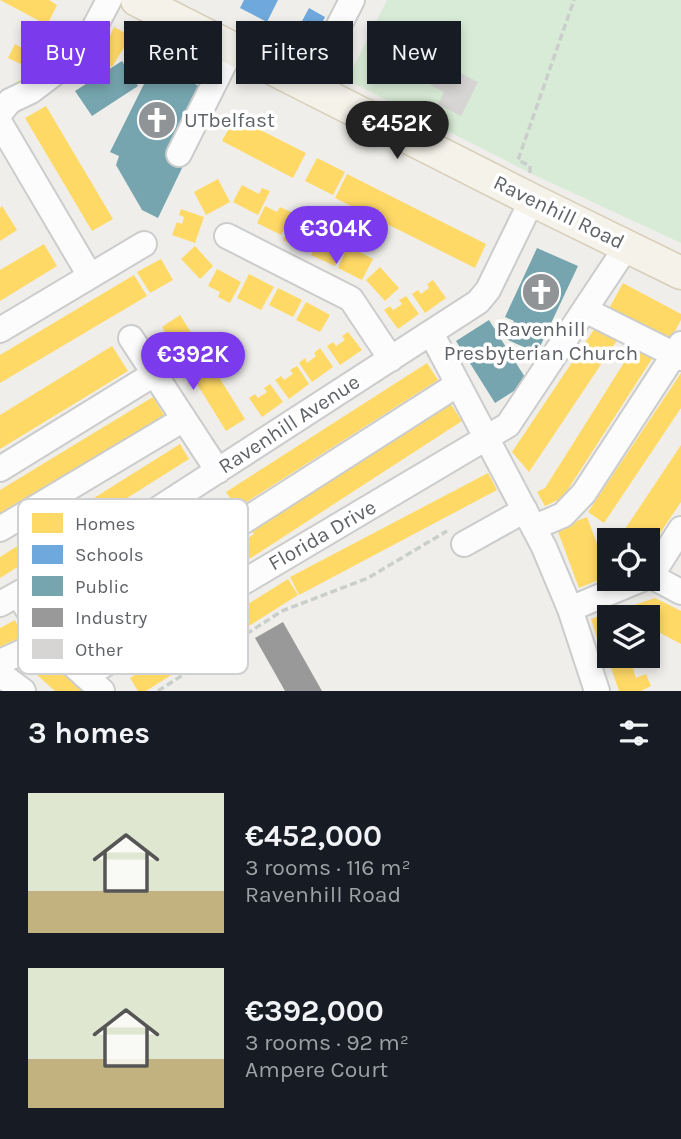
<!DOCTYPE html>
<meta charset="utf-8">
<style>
body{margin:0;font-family:Karla,sans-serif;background:#20242c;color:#f1f3f6;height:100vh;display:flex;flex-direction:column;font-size:26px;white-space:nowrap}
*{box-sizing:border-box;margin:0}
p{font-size:23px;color:#9ea1a6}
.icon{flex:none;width:38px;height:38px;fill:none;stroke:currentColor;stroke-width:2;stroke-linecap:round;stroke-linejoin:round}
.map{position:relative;height:691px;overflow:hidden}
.drawer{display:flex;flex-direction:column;background:#171b24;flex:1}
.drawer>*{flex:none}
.guide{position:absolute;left:21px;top:21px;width:640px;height:63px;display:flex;gap:14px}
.fabs{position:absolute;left:597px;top:528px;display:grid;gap:14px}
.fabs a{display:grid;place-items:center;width:63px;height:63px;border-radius:0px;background:#171b24;box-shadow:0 4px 10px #0003;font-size:35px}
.price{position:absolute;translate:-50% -60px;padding:0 16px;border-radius:24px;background:#7c3aed;color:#fff;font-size:23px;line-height:46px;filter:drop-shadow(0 2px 4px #0008)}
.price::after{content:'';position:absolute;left:50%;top:42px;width:21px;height:16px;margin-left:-10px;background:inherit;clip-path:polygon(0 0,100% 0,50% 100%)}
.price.selected{background:#222;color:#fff}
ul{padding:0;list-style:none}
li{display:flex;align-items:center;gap:21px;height:175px;padding:0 28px}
li span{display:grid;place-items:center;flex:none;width:196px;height:140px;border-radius:0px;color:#555}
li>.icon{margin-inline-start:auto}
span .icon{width:84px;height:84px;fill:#fffc;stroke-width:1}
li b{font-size:30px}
h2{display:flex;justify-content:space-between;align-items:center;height:84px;padding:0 28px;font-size:30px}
.pill{padding:0 24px;border-radius:0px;background:#171b24;box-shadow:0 4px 10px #0003;font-size:24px;line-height:63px}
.pill.selected{background:#7c3aed;color:#fff}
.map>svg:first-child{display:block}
.green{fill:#d8ebd6}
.homes{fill:#ffd966}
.schools{fill:#6fa8dc}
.public{fill:#76a5af}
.industry{fill:#999}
.building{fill:#d6d5d3}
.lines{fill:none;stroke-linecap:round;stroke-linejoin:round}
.minor-casing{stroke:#cbcccc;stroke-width:28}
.major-casing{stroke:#d7ceb8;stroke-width:35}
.path{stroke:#cacfcc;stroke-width:3.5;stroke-dasharray:7 3.5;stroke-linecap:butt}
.minor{stroke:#fdfcfc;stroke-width:24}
.major{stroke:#f4f2e9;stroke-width:32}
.labels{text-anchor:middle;stroke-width:7;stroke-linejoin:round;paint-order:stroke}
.poi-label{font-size:21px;fill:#5f6368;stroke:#fff;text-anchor:start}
.street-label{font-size:21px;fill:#5f6368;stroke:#fff}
.key{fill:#fff;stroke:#cfd0d2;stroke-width:2}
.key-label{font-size:19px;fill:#5f6368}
</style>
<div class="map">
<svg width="681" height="691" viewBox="0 0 681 691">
<rect width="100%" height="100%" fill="#efeeea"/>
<path class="green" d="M387,0H681V243L530,173L347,80Z"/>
<path class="homes" d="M0,0H49L57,5L47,25Z
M114,27L131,36L112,67L99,61Z
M30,34L48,44L41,57L34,54L27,67L8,58L15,44L22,48Z
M46,106L113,219L92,231L25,118Z
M235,117L306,153L293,178L222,141Z
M317,158L345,172L333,195L305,181Z
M347,174L486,244L475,268L335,198Z
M218,179L230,202L206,215L194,192Z
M242,185L259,194L262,188L270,191L258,215L233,202Z
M2,206L17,230L0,241V208Z
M265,206L277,212L280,207L293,213L281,235L257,223Z
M181,209L204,217L195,243L172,235L177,222L182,224L184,217L179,215Z
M292,223L316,236L308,253L283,240Z
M321,233L345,245L335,266L311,255Z
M44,244L57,266L0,301V270Z
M195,246L213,266L200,279L181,259Z
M348,246L373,259L362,280L338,268Z
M161,259L173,280L150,293L137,272Z
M380,267L399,288L385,301L366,280Z
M217,269L241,282L230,303L218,297L220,292L208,286Z
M249,274L274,287L261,310L237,298Z
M134,275L147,296L0,383V355Z
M433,280L446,298L425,313L412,294L418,290L421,294L429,288L427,284Z
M623,283L681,314V320L667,346L606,314Z
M278,288L302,300L293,317L269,305Z
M406,296L419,314L398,329L384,310L390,306L393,310L398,307L402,304L399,300Z
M306,302L330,315L320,332L296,320Z
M180,315L245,419L226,431L162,327Z
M599,322L620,336L529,472L512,452Z
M348,332L362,350L340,365L327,346L333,342L336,346L345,340L342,336Z
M637,342L655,354L567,491L558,500L545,506L537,492L545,488Z
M112,346L128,371L0,449V415Z
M320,348L333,367L312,382L299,363L305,358L307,363L316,356L314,353Z
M427,363L438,380L237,508L226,492Z
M297,366L309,384L289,399L275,380L281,376L284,380L293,374L290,370Z
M681,373V408L604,523L588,512Z
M270,384L283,402L262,417L249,398L255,394L258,398L267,392L264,388Z
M153,397L164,415L0,515V490Z
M448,400L462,421L95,659L85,644L254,534L250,529Z
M180,444L189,459L0,578V557Z
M681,445V502L658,536L648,552V541H617Z
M488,473L497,490L299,595L290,577Z
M222,498L230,512L178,544L169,530Z
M587,517L609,576L579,588L557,529Z
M288,579L298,595L146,691H138L130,678Z
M655,598L681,611V644L649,627L652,620L648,618H628L625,608Z
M608,613L609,656H640L643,664L633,668L634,672L636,678L646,674L651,686L641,691H619L604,647L600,648L591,619Z
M15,620L23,636L0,647V628Z
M39,652L84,691H55L27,666Z"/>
<path class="schools" d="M244,0H278L267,22L240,8Z
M309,8L325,17L320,27L315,24L312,29L319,33L312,48L293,38Z"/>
<path class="public" d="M122,61L138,86L92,116L75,91Z
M154,64L203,88L168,158L183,166L158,218L142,210L116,165L119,156L110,152Z
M537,248L578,266L537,353L506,339L514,321L505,317Z
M489,320L528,382L495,403L456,341Z"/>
<path class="industry" d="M283,622L322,691H285L255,638Z"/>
<path class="building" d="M419,62L437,71L441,63L478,82L461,116L438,104L444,92L412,75Z"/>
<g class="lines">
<g class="minor-casing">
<path id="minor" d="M308,86L352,0
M0,113L10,101L31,91L81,53L109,0
M0,123L90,276
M179,154L232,48
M227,236L351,299L391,359
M585,310L681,358
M0,330L144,244
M431,333L544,547L570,609L597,691
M131,338L218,471
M0,469L154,374
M535,527L563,515L584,493L681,344
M0,529L184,419
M464,544L525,510
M651,576L681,592
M648,577L651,576L681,529
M19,595L47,641L102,691
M0,604L81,559L478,302L488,290L532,200
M570,609L642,579
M50,645L458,384
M0,662L47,641
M0,674L23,691
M85,676L508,425L627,246"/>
</g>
<g class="major-casing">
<path id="major" d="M137,0L532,200L681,273"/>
</g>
<path class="path" d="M530,173V166L518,160L574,0
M158,691L282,611L368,578L447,531"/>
<use href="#minor" class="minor"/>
<use href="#major" class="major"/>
</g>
<defs>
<g id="church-disc" transform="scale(2.0125)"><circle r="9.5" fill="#919496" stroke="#fff"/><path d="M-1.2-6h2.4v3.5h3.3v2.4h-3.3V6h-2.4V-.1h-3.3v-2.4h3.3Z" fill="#fff"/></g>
</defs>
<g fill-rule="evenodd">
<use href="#church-disc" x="157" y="120"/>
<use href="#church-disc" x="541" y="292"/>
</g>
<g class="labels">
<g class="poi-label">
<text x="184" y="127">UTbelfast</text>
<text x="541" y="336" text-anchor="middle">Ravenhill<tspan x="541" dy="24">Presbyterian Church</tspan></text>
</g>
<g class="street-label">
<text transform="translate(559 212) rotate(26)" y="7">Ravenhill Road</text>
<text transform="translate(289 424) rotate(-33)" y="7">Ravenhill Avenue</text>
<text transform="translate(322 535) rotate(-30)" y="7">Florida Drive</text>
</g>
</g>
<rect x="18" y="499" width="230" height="175" rx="10" class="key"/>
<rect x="32" y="513" width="31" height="20" fill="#ffd966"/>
<rect x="32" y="545" width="31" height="19" fill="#6fa8dc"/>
<rect x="32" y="576" width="31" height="20" fill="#76a5af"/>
<rect x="32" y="608" width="31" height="19" fill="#999"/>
<rect x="32" y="639" width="31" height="20" fill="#d6d5d3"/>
<g class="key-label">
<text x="75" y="530">Homes</text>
<text x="75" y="561">Schools</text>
<text x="75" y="593">Public</text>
<text x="75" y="624">Industry</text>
<text x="75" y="656">Other</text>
</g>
</svg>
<div class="fabs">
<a><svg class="icon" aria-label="locate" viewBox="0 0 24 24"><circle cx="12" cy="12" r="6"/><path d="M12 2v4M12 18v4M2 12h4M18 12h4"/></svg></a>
<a><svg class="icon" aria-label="layers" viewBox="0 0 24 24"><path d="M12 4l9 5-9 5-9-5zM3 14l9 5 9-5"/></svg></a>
</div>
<b class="price selected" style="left:397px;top:161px">€452K</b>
<b class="price" style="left:336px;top:266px">€304K</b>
<b class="price" style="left:193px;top:392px">€392K</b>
<div class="guide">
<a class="pill selected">Buy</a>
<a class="pill">Rent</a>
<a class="pill">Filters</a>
<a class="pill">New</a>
</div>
</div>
<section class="drawer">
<h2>3 homes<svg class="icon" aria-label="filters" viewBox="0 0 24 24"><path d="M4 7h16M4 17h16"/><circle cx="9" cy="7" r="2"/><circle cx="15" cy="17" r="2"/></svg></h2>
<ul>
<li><span style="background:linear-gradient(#dfe7d0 70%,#c2b280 0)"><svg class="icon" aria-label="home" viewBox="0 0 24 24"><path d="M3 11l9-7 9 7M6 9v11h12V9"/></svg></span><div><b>€452,000</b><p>3 rooms · 116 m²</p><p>Ravenhill Road</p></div></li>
<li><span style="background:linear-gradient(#dfe7d0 65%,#c2b280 0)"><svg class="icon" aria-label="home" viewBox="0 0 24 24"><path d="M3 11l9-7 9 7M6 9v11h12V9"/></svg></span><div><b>€392,000</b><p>3 rooms · 92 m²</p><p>Ampere Court</p></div></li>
</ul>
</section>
